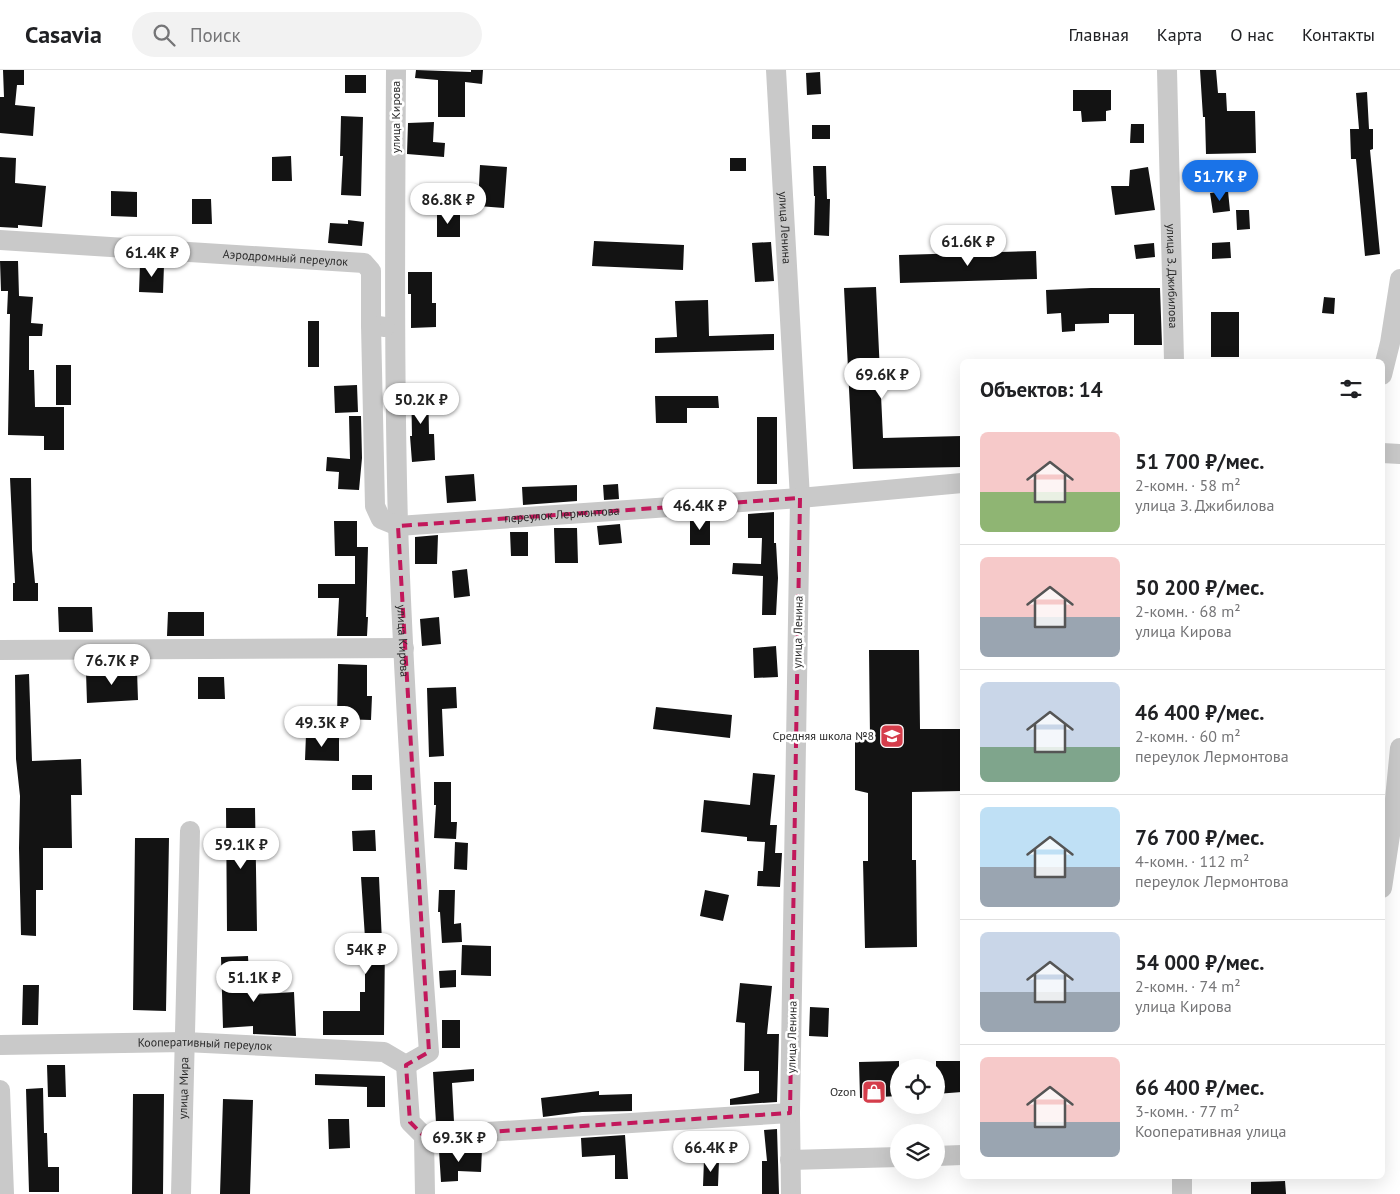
<!DOCTYPE html>
<html lang="ru">
<meta charset="utf-8">
<style>
body{margin:0;font-family:"PT Sans",sans-serif;background:#f2f2f2;color:#202124;height:100vh;display:flex;flex-direction:column;font-size:19px;white-space:nowrap}
*{box-sizing:border-box;margin:0}
p{font-size:16px;color:#757577}
.icon{flex:none;width:28px;height:28px;fill:none;stroke:currentColor;stroke-width:2;stroke-linecap:round;stroke-linejoin:round}
.map{position:relative;flex:1;overflow:hidden}
.side{position:absolute;left:960px;top:289px;width:425px;height:820px;display:flex;flex-direction:column;background:#fff;border-radius:8px;box-shadow:0 5px 20px #0002}
.side>*{flex:none}
.buttons{position:absolute;left:890px;top:989px;display:grid;gap:10px}
.buttons a{display:grid;place-items:center;width:55px;height:55px;border-radius:50%;background:#fff;box-shadow:0 5px 20px #0002;font-size:25px}
.price{position:absolute;translate:-50% -42px;padding:0 11px;border-radius:18px;background:#fff;color:#222;font-size:16px;line-height:32px;filter:drop-shadow(0 1px 2px #0008)}
.price::after{content:'';position:absolute;left:50%;top:30px;width:15px;height:11px;margin-left:-8px;background:inherit;clip-path:polygon(0 0,100% 0,50% 100%)}
.price.current{background:#1a73e8;color:#fff}
ul{padding:0;list-style:none}
li{display:flex;align-items:center;gap:15px;height:125px;padding:0 20px}
li+li{border-top:1px solid #e0e0e0}
li span{display:grid;place-items:center;flex:none;width:140px;height:100px;border-radius:8px;color:#555}
li>.icon{margin-inline-start:auto}
span .icon{width:60px;height:60px;fill:#fffc;stroke-width:1}
li b{font-size:21px}
h2{display:flex;justify-content:space-between;align-items:center;height:60px;padding:0 20px;font-size:21px}
header{display:flex;align-items:center;gap:30px;box-sizing:border-box;height:70px;padding:0 25px;background:#fff;border-bottom:1px solid #e0e0e0}
header strong{font-size:24px}
nav{display:flex;gap:28px;margin-inline-start:auto;font-size:18px}
.search{width:350px;height:45px;background:#f2f2f2;display:flex;align-items:center;gap:12px;box-sizing:border-box;padding:0 18px;border-radius:28px;color:#757577;font-size:19px}
.map>svg:first-child{display:block}
.building{fill:#131313}
.lines{fill:none;stroke-linecap:round;stroke-linejoin:round}
.minor{stroke:#c9c9c9;stroke-width:20}
.marked{fill:none;stroke:#c2185b;stroke-width:4;stroke-dasharray:10 6;stroke-linejoin:round}
.labels{text-anchor:middle;stroke-width:5;stroke-linejoin:round;paint-order:stroke}
.street-label{font-size:12px;fill:#2c2c2c;stroke:#fff}
.poi-label{font-size:12px;fill:#2c2c2c;stroke:#fff;text-anchor:end}
</style>
<header>
<strong>Casavia</strong>
<div class="search"><svg class="icon" aria-label="search" viewBox="0 0 24 24"><circle cx="10" cy="10" r="6"/><path d="M15 15l6 6"/></svg>Поиск</div>
<nav><a>Главная</a><a>Карта</a><a>О нас</a><a>Контакты</a></nav>
</header>
<div class="map">
<svg width="1400" height="1124" viewBox="0 0 1400 1124">
<rect width="100%" height="100%" fill="#fff"/>
<path class="building" d="M3,0H24V15H17L15,35L35,37L33,66L0,63V27H4Z
M416,0L471,2V0H483L482,14L465,12V47H438V10L415,8Z
M1200,0H1216L1218,23H1226L1227,41H1255L1256,83L1206,84L1205,47H1203Z
M820,2L821,24L807,25L806,3Z
M345,5H366V23H345Z
M1073,20H1111V40L1106,41V51L1082,52L1081,41H1073Z
M1367,22L1369,59H1373V79L1370,80L1380,184L1365,186L1356,89H1351L1350,59H1359L1356,23Z
M341,46L363,47L361,126L341,125L343,86H340Z
M434,52L433,72L445,73L444,87L407,84L408,53Z
M1131,54H1144V73H1130Z
M812,55H830V69H812Z
M291,86L292,111H272V87Z
M0,87L16,88L15,113L46,116L42,157L18,155V158L0,157Z
M730,88H746V101H730Z
M480,95L507,97L504,138L478,136Z
M813,96H826L827,129H830L829,166L814,165L815,126H814Z
M1148,97L1155,140L1115,145L1111,116H1129L1130,100Z
M111,121L137,122V147L111,146Z
M1228,121L1230,141L1213,143L1210,123Z
M192,129H211L212,154H192Z
M1236,140H1249L1250,159L1237,160Z
M437,143H460V167H437Z
M348,150L364,152L362,176L328,173L330,153L348,154Z
M594,171L684,175L683,200L592,196Z
M771,172L774,211L755,212L752,173Z
M1230,172L1231,188L1212,189V173Z
M1154,173L1155,187L1136,189L1134,175Z
M1036,181L1037,209L900,213L899,185Z
M0,191H18L19,226L33,227L31,253L43,254L42,266H29V300H34L35,337H64V380H44V366L8,365L10,244H7L8,221H1Z
M140,194L164,195L163,223L139,222Z
M408,202H432V233H436V257L411,258V224H408Z
M876,217L883,368L962,366V397L853,399L844,218Z
M1091,218H1160L1162,275H1134V244H1109V253L1075,254V261L1062,262L1061,243L1047,244L1046,220Z
M1324,227L1335,228L1334,244L1322,243Z
M708,230L709,266L774,264V280L655,283V268L677,267L675,231Z
M1211,242H1239V287H1211Z
M308,251H319V297H308Z
M56,295H71V335H56Z
M411,313H428L429,364H434L435,390L412,392L410,366H412Z
M357,315L358,342L335,343L334,316Z
M655,326H718L719,338H687V353H656Z
M349,346H361L362,388L359,420L338,419L339,402L326,401L327,387L350,389Z
M757,347H777V414H757Z
M474,404L476,431L447,433L445,406Z
M10,408H31L32,480L35,513H38V531H13V513H15Z
M618,414L619,429L604,430L603,415Z
M577,415V431L523,435L522,417Z
M774,442V473H776L778,508L776,545H762L763,506L732,504L733,493L761,494L762,468H748V444Z
M710,447V475H690V448Z
M334,451H357V477H368L366,547H368L367,566H337L339,528H318V514H355V486H335Z
M620,454L622,473L599,475L597,456Z
M554,458H577L578,493H555Z
M510,462H528V486H511Z
M438,465L437,494H415V467Z
M467,499L470,526L454,528L452,501Z
M58,537H92L93,562H59Z
M168,542H204V566H167Z
M439,547L441,574L422,576L420,549Z
M776,576L778,607L754,608L753,578Z
M869,580H919L920,659H962V721L912,722V790H916L917,877L865,878L863,791H868V723L855,720V668H870Z
M338,594L367,595V626H372L371,650L337,649Z
M137,600L138,630L87,633L86,602Z
M29,604L32,691L81,689L82,725H71L72,778H43V820H36V866L21,865L19,778L20,726L16,689L15,605Z
M198,607H224L225,629H198Z
M456,617L457,638L442,639L444,686L429,687L427,618Z
M656,637L732,645L730,668L653,659Z
M306,664L339,665V691L305,690Z
M753,703L775,705L770,755H777L775,783H782L780,817L757,816L758,801H763L765,772L747,771V767L701,762L704,730L750,735Z
M352,705H372V720H352Z
M434,712H451V752H457L456,769L434,768L436,735H434Z
M226,738H255L257,861H227Z
M375,760L376,781H353L352,761Z
M135,768H169L166,941L133,940Z
M455,772L468,773L467,800L454,799Z
M361,807H379L382,872H385L384,965H323V941H360V922H365V868Z
M439,820H455L454,854L461,853L462,872L442,873L440,842H438Z
M705,820L729,825L723,851L700,846Z
M462,875L491,876V906L461,905Z
M248,886L250,925L294,922L296,966L253,964V956L223,958L221,887Z
M456,900V917L440,918L439,901Z
M740,913L772,916L767,964H779L777,1032L730,1035V1029L759,1023V1001H744L745,953L736,952Z
M23,915H39L38,955H22Z
M810,937L829,938L828,967L809,966Z
M442,950H460V978H442Z
M899,991V1026L860,1028L859,992Z
M936,991H962V1022L936,1024Z
M47,995H65L66,1027H48Z
M474,999V1011L452,1013L454,1052L436,1053L433,1002Z
M315,1004L385,1006V1037H367V1017L315,1015Z
M43,1018L44,1063H47L48,1097H59V1122H29L26,1019Z
M599,1021V1025L632,1024V1041L582,1042L543,1047L541,1028Z
M133,1024H164L163,1124H132Z
M223,1029L253,1030L250,1124H220Z
M328,1049H349L350,1078L329,1079Z
M777,1059L779,1124H762V1091H767L764,1060Z
M625,1065L628,1109H615V1085L582,1087L581,1068Z
M482,1079L481,1102L458,1101V1111L441,1112L439,1081Z
M704,1090L719,1091L718,1116H703Z
M1285,1111L1286,1124H1251V1112Z"/>
<g class="lines">
<g class="minor">
<path id="s1" d="M396,0C395,152 394,303 398,454C404,630 416,807 429,982L406,995"/>
<path id="s2" d="M776,0L800,428L790,1043L791,1124"/>
<path id="s3" d="M1167,0L1174,291"/>
<path id="s4" d="M0,170L364,193L371,201V255L385,257"/>
<path id="s5" d="M371,255L375,436L381,449L398,456L800,428L962,413"/>
<path d="M1382,305L1390,273L1400,209"/>
<path d="M1382,383L1400,384"/>
<path d="M0,580L404,578"/>
<path d="M1382,818L1394,739L1400,678"/>
<path id="s6" d="M0,975L185,972L384,982L406,995"/>
<path d="M406,995L410,1052L424,1066L425,1124"/>
<path d="M0,1020L4,1124"/>
<path d="M424,1066L790,1043"/>
<path d="M936,1086L962,1085"/>
<path d="M790,1090L899,1087"/>
<path id="s7" d="M181,1124L190,761"/>
<path d="M1182,1124V1106"/>
</g>
</g>
<path class="marked" d="M800,428L790,1043L424,1066L410,1052L406,995L429,982L398,456Z"/>
<defs>
<g id="school-square" transform="scale(1.25)"><rect x="-9" y="-9" width="18" height="18" rx="4" fill="#d53d4b" stroke="#fff"/><path d="M0-5L7-2L0 1L-7-2ZM-4 1L0 2.5L4 1V4Q0 6-4 4Z" fill="#fff"/></g>
<g id="shop-square" transform="scale(1.25)"><rect x="-9" y="-9" width="18" height="18" rx="4" fill="#d53d4b" stroke="#fff"/><path d="M-5-2.5h2.3a2.7 3.5 0 0 1 5.4 0H5L5.5 6h-11ZM-1.5-2.5h3a1.5 2.3 0 0 0-3 0Z" fill="#fff"/></g>
</defs>
<g fill-rule="evenodd">
<use href="#school-square" x="892" y="666"/>
<use href="#shop-square" x="874" y="1022"/>
</g>
<g class="labels">
<g class="street-label">
<text transform="translate(396 47) rotate(-90)" y="4">улица Кирова</text>
<text dy="4" stroke="none"><textPath href="#s2" startOffset="158">улица Ленина</textPath></text>
<text dy="4" stroke="none"><textPath href="#s4" startOffset="286">Аэродромный переулок</textPath></text>
<text dy="4" stroke="none"><textPath href="#s3" startOffset="206">улица З. Джибилова</textPath></text>
<text dy="4" stroke="none"><textPath href="#s5" startOffset="378">переулок Лермонтова</textPath></text>
<text transform="translate(798 562) rotate(-89)" y="4">улица Ленина</text>
<text dy="4" stroke="none"><textPath href="#s1" startOffset="571">улица Кирова</textPath></text>
<text transform="translate(792 967) rotate(-89)" y="4">улица Ленина</text>
<text dy="4" stroke="none"><textPath href="#s6" startOffset="205">Кооперативный переулок</textPath></text>
<text dy="4" stroke="none"><textPath href="#s7" startOffset="106">улица Мира</textPath></text>
</g>
<g class="poi-label">
<text x="874" y="670">Средняя школа №8</text>
<text x="856" y="1026">Ozon</text>
</g>
</g>
</svg>
<div class="buttons">
<a><svg class="icon" aria-label="locate" viewBox="0 0 24 24"><circle cx="12" cy="12" r="6"/><path d="M12 2v4M12 18v4M2 12h4M18 12h4"/></svg></a>
<a><svg class="icon" aria-label="layers" viewBox="0 0 24 24"><path d="M12 4l9 5-9 5-9-5zM3 14l9 5 9-5"/></svg></a>
</div>
<b class="price current" style="left:1220px;top:132px">51.7K ₽</b>
<b class="price" style="left:448px;top:155px">86.8K ₽</b>
<b class="price" style="left:968px;top:197px">61.6K ₽</b>
<b class="price" style="left:152px;top:208px">61.4K ₽</b>
<b class="price" style="left:882px;top:330px">69.6K ₽</b>
<b class="price" style="left:421px;top:355px">50.2K ₽</b>
<b class="price" style="left:700px;top:461px">46.4K ₽</b>
<b class="price" style="left:112px;top:616px">76.7K ₽</b>
<b class="price" style="left:322px;top:678px">49.3K ₽</b>
<b class="price" style="left:241px;top:800px">59.1K ₽</b>
<b class="price" style="left:366px;top:905px">54K ₽</b>
<b class="price" style="left:254px;top:933px">51.1K ₽</b>
<b class="price" style="left:459px;top:1093px">69.3K ₽</b>
<b class="price" style="left:711px;top:1103px">66.4K ₽</b>
<section class="side">
<h2>Объектов: 14<svg class="icon" aria-label="filters" viewBox="0 0 24 24"><path d="M4 7h16M4 17h16"/><circle cx="9" cy="7" r="2"/><circle cx="15" cy="17" r="2"/></svg></h2>
<ul>
<li><span style="background:linear-gradient(#f6c9c9 60%,#8fb573 0)"><svg class="icon" aria-label="home" viewBox="0 0 24 24"><path d="M3 11l9-7 9 7M6 9v11h12V9"/></svg></span><div><b>51 700 ₽/мес.</b><p>2-комн. · 58 m²</p><p>улица З. Джибилова</p></div></li>
<li><span style="background:linear-gradient(#f6c9c9 60%,#9aa5b1 0)"><svg class="icon" aria-label="home" viewBox="0 0 24 24"><path d="M3 11l9-7 9 7M6 9v11h12V9"/></svg></span><div><b>50 200 ₽/мес.</b><p>2-комн. · 68 m²</p><p>улица Кирова</p></div></li>
<li><span style="background:linear-gradient(#c9d6e8 65%,#7fa58c 0)"><svg class="icon" aria-label="home" viewBox="0 0 24 24"><path d="M3 11l9-7 9 7M6 9v11h12V9"/></svg></span><div><b>46 400 ₽/мес.</b><p>2-комн. · 60 m²</p><p>переулок Лермонтова</p></div></li>
<li><span style="background:linear-gradient(#bfe0f5 60%,#9aa5b1 0)"><svg class="icon" aria-label="home" viewBox="0 0 24 24"><path d="M3 11l9-7 9 7M6 9v11h12V9"/></svg></span><div><b>76 700 ₽/мес.</b><p>4-комн. · 112 m²</p><p>переулок Лермонтова</p></div></li>
<li><span style="background:linear-gradient(#c9d6e8 60%,#9aa5b1 0)"><svg class="icon" aria-label="home" viewBox="0 0 24 24"><path d="M3 11l9-7 9 7M6 9v11h12V9"/></svg></span><div><b>54 000 ₽/мес.</b><p>2-комн. · 74 m²</p><p>улица Кирова</p></div></li>
<li><span style="background:linear-gradient(#f6c9c9 65%,#9aa5b1 0)"><svg class="icon" aria-label="home" viewBox="0 0 24 24"><path d="M3 11l9-7 9 7M6 9v11h12V9"/></svg></span><div><b>66 400 ₽/мес.</b><p>3-комн. · 77 m²</p><p>Кооперативная улица</p></div></li>
</ul>
</section>
</div>
